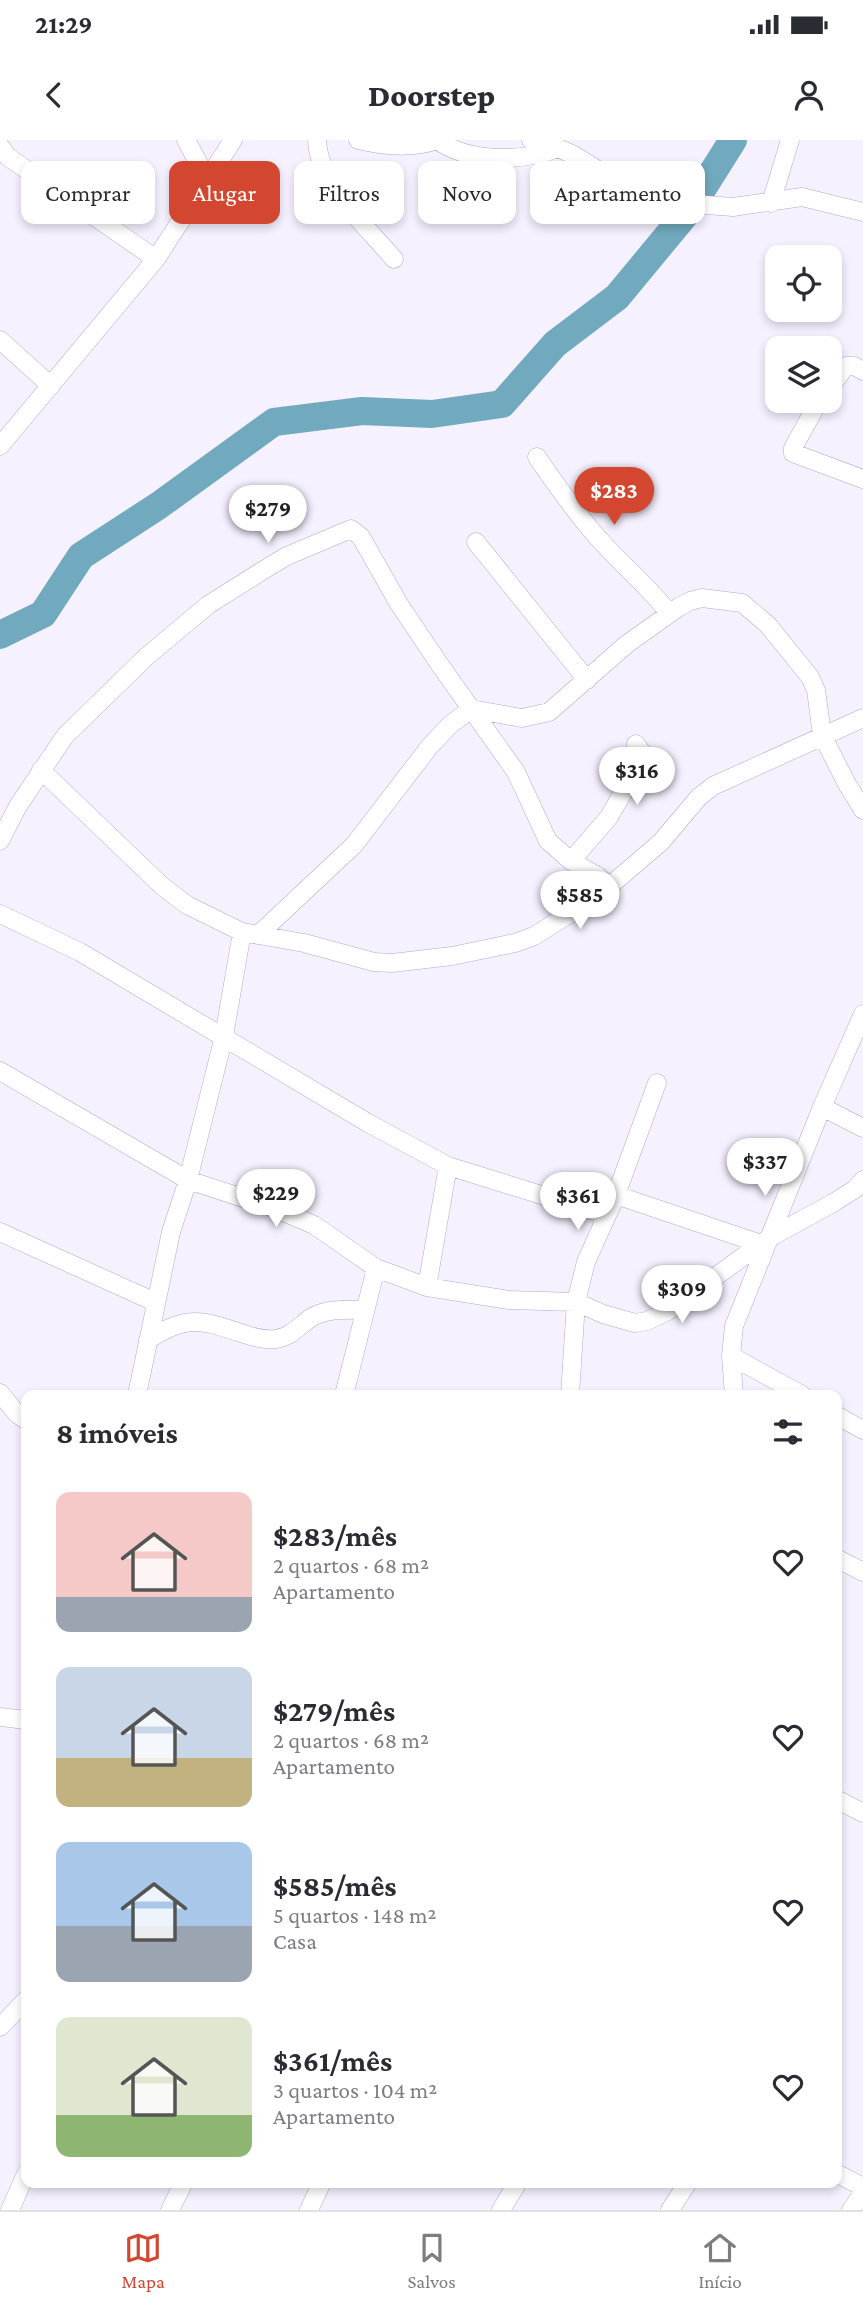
<!DOCTYPE html>
<html lang="pt">
<meta charset="utf-8">
<style>
body{margin:0;font-family:"Crimson Pro",serif;background:#f7f7f7;color:#2b2b33;height:100vh;display:flex;flex-direction:column;font-size:26px;white-space:nowrap}
*{box-sizing:border-box;margin:0}
p{font-size:23px;color:#7c7c81}
.icon{flex:none;width:38px;height:38px;fill:none;stroke:currentColor;stroke-width:2;stroke-linecap:round;stroke-linejoin:round}
.map{position:relative;flex:1;overflow:hidden}
.details{position:absolute;left:21px;top:1250px;width:821px;height:798px;display:flex;flex-direction:column;background:#fff;border-radius:14px;box-shadow:0 4px 10px #0003}
.details>*{flex:none}
.hud{position:absolute;left:21px;top:21px;width:822px;height:63px;display:flex;gap:14px}
.fabs{position:absolute;left:765px;top:105px;display:grid;gap:14px}
.fabs a{display:grid;place-items:center;width:77px;height:77px;border-radius:14px;background:#fff;box-shadow:0 4px 10px #0003;font-size:35px}
.price{position:absolute;translate:-50% -60px;padding:0 16px;border-radius:24px;background:#fff;color:#222;font-size:23px;line-height:46px;filter:drop-shadow(0 2px 4px #0008)}
.price::after{content:'';position:absolute;left:50%;top:42px;width:21px;height:16px;margin-left:-10px;background:inherit;clip-path:polygon(0 0,100% 0,50% 100%)}
.price.active{background:#d34730;color:#fff}
ul{padding:0;list-style:none}
li{display:flex;align-items:center;gap:21px;height:175px;padding:0 35px}
li span{display:grid;place-items:center;flex:none;width:196px;height:140px;border-radius:14px;color:#555}
li>.icon{margin-inline-start:auto}
span .icon{width:84px;height:84px;fill:#fffc;stroke-width:1}
li b{font-size:30px}
h2{display:flex;justify-content:space-between;align-items:center;height:84px;padding:0 35px;font-size:30px}
.tag{padding:0 24px;border-radius:14px;background:#fff;box-shadow:0 4px 10px #0003;font-size:24px;line-height:63px}
.tag.active{background:#d34730;color:#fff}
.status{display:flex;justify-content:space-between;align-items:center;height:49px;padding:0 35px;background:#fff;direction:ltr}
.status svg{height:19px;fill:currentColor}
header{display:flex;justify-content:space-between;align-items:center;height:91px;padding:0 35px;background:#fff;font-size:32px;font-weight:800}
.dock{display:flex;justify-content:space-around;align-items:center;height:98px;border-top:2px solid #e1e1e2;background:#fff;font-size:19px;color:#7c7c81}
.dock a{display:grid;justify-items:center;gap:4px}
.dock .active{color:#d34730}
.map>svg:first-child{display:block}
.lines{fill:none;stroke-linecap:round;stroke-linejoin:round}
.river{stroke:#71a9be;stroke-width:28}
.street-casing{stroke:#b5a8c9;stroke-width:19}
.street{stroke:#fff;stroke-width:18}
</style>
<div class="status"><b>21:29</b><svg viewBox="0 0 49 12"><path d="M0 12V9h3v3zM5 12V6h3v6zM10 12V3h3v9zM15 12V0h3v12zM26 1h20v11H26zM47 4h2v5h-2z"/></svg></div>
<header><svg class="icon" aria-label="back" viewBox="0 0 24 24"><path d="M15 5l-7 7 7 7"/></svg>Doorstep<svg class="icon" aria-label="person" viewBox="0 0 24 24"><circle cx="12" cy="8" r="4"/><path d="M4 21q1-7 8-7t8 7"/></svg></header>
<div class="map">
<svg width="863" height="2070" viewBox="0 0 863 2070">
<rect width="100%" height="100%" fill="#f6f1ff"/>
<g class="lines">
<path class="river" d="M0,495L43,474L81,416L158,366L274,282L362,271L432,274L502,264L555,204L617,157L689,70L733,0"/>
<g class="street-casing">
<path id="street" d="M186,0L207,39
M317,0C319,45 366,86 394,119
M358,0C385,6 411,9 438,0
M437,0C469,23 522,22 558,8
M531,0L558,8L574,15L617,42L639,52L693,64L733,67L802,57L863,72
M0,6L8,17L156,119
M771,63L790,0
M0,200L51,246
M830,247L846,226H854L863,231
M819,261L793,308V313L863,339
M0,306L156,119L233,0
M537,317C556,345 576,373 599,399C622,425 648,446 669,473
M476,402L587,540
M41,630L162,746L187,765L242,792L304,803L374,822L392,823L452,816L515,803L534,796L598,756L661,702L699,657L713,646L863,578
M0,701L18,666L65,596L146,517L208,465L270,426L287,416L351,389L361,397L399,464L440,525L516,632L548,701L571,721L596,735L610,746
M571,721L609,677L628,644L644,623V616L636,604
M0,774L80,812L368,983L448,1026L606,1075
M258,795L354,705L430,606L450,585L471,569L522,578L549,572L627,504L679,467L690,461L702,458L742,463L768,485L810,537L816,550L822,595L847,644L863,670
M0,931L188,1040L274,1068L314,1085L376,1128L427,1147L509,1160L576,1162L603,1174L635,1183L647,1181L668,1171L769,1098L833,1063L855,1049L863,1040
M822,967L863,988
M616,1055L761,1104
M0,1092L155,1162
M427,1147L448,1026
M148,1200C187,1174 202,1180 244,1194C253,1197 267,1200 276,1199C291,1197 300,1185 312,1177C328,1168 348,1170 365,1170
M731,1216L802,1255
M0,1253L17,1274L26,1280
M137,1255L171,1092L188,1040L224,896L242,792
M344,1255L376,1128
M570,1255L576,1162L586,1122L616,1055L657,943
M734,1255L731,1216L734,1186L822,967L863,874
M836,1275L863,1290
M836,1418L863,1432
M0,1577L26,1580
M836,1659L863,1673
M0,1887L26,1860
M836,2033L863,2047
M10,2070L26,2034
M170,2070L184,2042
M309,2070L322,2042
M501,2070L518,2042
M670,2070L688,2042
M851,2070L863,2053"/>
</g>
<use href="#street" class="street"/>
</g>
</svg>
<div class="fabs">
<a><svg class="icon" aria-label="locate" viewBox="0 0 24 24"><circle cx="12" cy="12" r="6"/><path d="M12 2v4M12 18v4M2 12h4M18 12h4"/></svg></a>
<a><svg class="icon" aria-label="layers" viewBox="0 0 24 24"><path d="M12 4l9 5-9 5-9-5zM3 14l9 5 9-5"/></svg></a>
</div>
<b class="price active" style="left:614px;top:387px">$283</b>
<b class="price" style="left:268px;top:405px">$279</b>
<b class="price" style="left:637px;top:667px">$316</b>
<b class="price" style="left:580px;top:791px">$585</b>
<b class="price" style="left:765px;top:1058px">$337</b>
<b class="price" style="left:276px;top:1089px">$229</b>
<b class="price" style="left:578px;top:1092px">$361</b>
<b class="price" style="left:682px;top:1185px">$309</b>
<div class="hud">
<a class="tag">Comprar</a>
<a class="tag active">Alugar</a>
<a class="tag">Filtros</a>
<a class="tag">Novo</a>
<a class="tag">Apartamento</a>
</div>
<section class="details">
<h2>8 imóveis<svg class="icon" aria-label="filters" viewBox="0 0 24 24"><path d="M4 7h16M4 17h16"/><circle cx="9" cy="7" r="2"/><circle cx="15" cy="17" r="2"/></svg></h2>
<ul>
<li><span style="background:linear-gradient(#f6c9c9 75%,#9aa5b1 0)"><svg class="icon" aria-label="home" viewBox="0 0 24 24"><path d="M3 11l9-7 9 7M6 9v11h12V9"/></svg></span><div><b>$283/mês</b><p>2 quartos · 68 m²</p><p>Apartamento</p></div><svg class="icon" aria-label="heart" viewBox="0 0 24 24"><path d="M12 20l-8-8c-3-5 5-10 8-4 3-6 11-1 8 4z"/></svg></li>
<li><span style="background:linear-gradient(#c9d6e8 65%,#c2b280 0)"><svg class="icon" aria-label="home" viewBox="0 0 24 24"><path d="M3 11l9-7 9 7M6 9v11h12V9"/></svg></span><div><b>$279/mês</b><p>2 quartos · 68 m²</p><p>Apartamento</p></div><svg class="icon" aria-label="heart" viewBox="0 0 24 24"><path d="M12 20l-8-8c-3-5 5-10 8-4 3-6 11-1 8 4z"/></svg></li>
<li><span style="background:linear-gradient(#a9c7e8 60%,#9aa5b1 0)"><svg class="icon" aria-label="home" viewBox="0 0 24 24"><path d="M3 11l9-7 9 7M6 9v11h12V9"/></svg></span><div><b>$585/mês</b><p>5 quartos · 148 m²</p><p>Casa</p></div><svg class="icon" aria-label="heart" viewBox="0 0 24 24"><path d="M12 20l-8-8c-3-5 5-10 8-4 3-6 11-1 8 4z"/></svg></li>
<li><span style="background:linear-gradient(#dfe7d0 70%,#8fb573 0)"><svg class="icon" aria-label="home" viewBox="0 0 24 24"><path d="M3 11l9-7 9 7M6 9v11h12V9"/></svg></span><div><b>$361/mês</b><p>3 quartos · 104 m²</p><p>Apartamento</p></div><svg class="icon" aria-label="heart" viewBox="0 0 24 24"><path d="M12 20l-8-8c-3-5 5-10 8-4 3-6 11-1 8 4z"/></svg></li>
</ul>
</section>
</div>
<nav class="dock">
<a class="active"><svg class="icon" aria-label="map" viewBox="0 0 24 24"><path d="M3 6l6-2 6 2 6-2v14l-6 2-6-2-6 2zM9 4v14M15 6v14"/></svg>Mapa</a>
<a><svg class="icon" aria-label="saved" viewBox="0 0 24 24"><path d="M7 4h10v16l-5-4-5 4z"/></svg>Salvos</a>
<a><svg class="icon" aria-label="home" viewBox="0 0 24 24"><path d="M3 11l9-7 9 7M6 9v11h12V9"/></svg>Início</a>
</nav>
